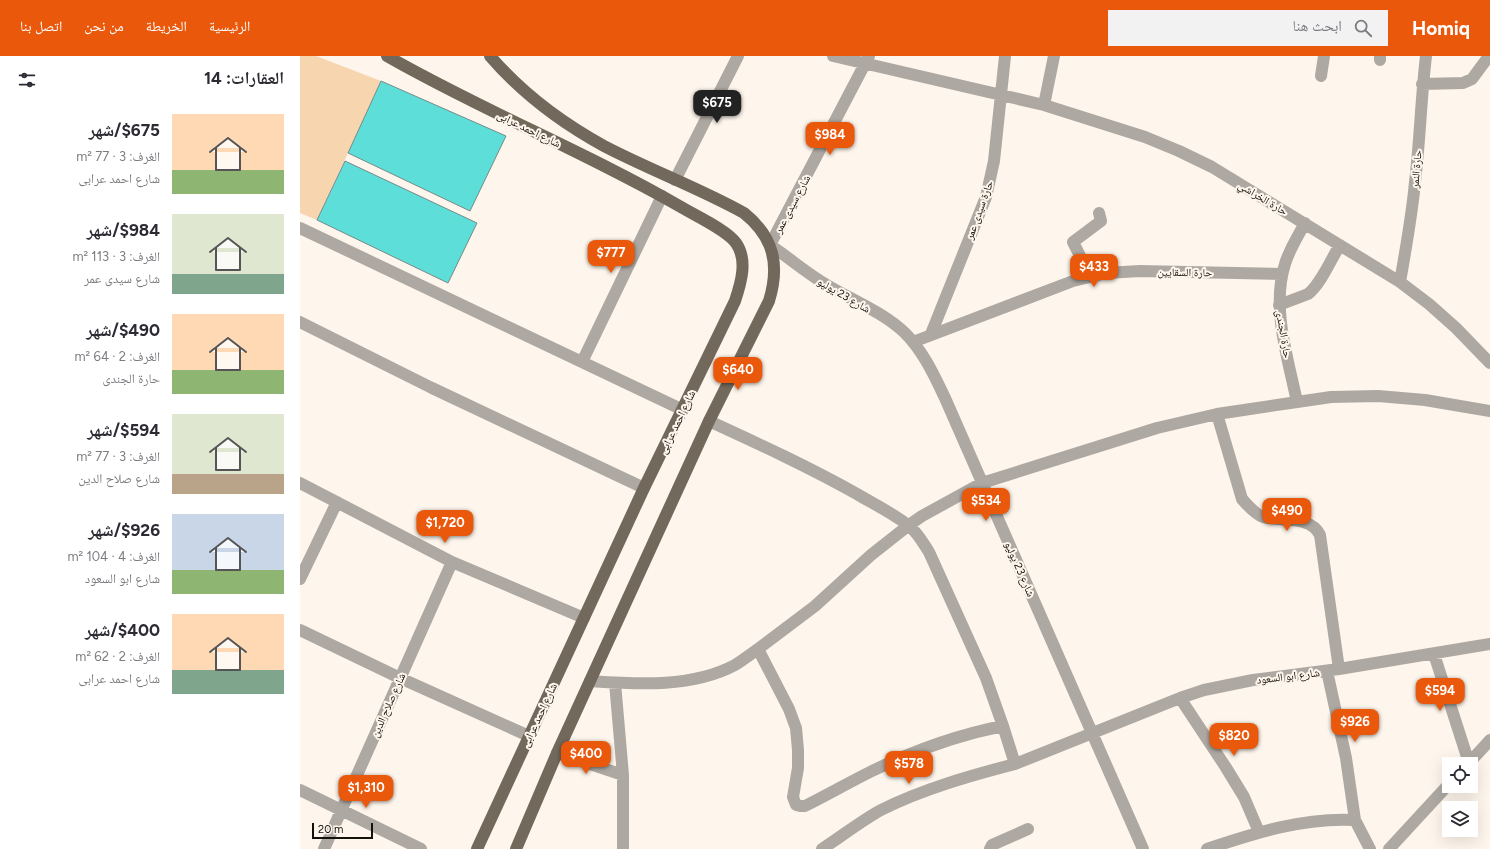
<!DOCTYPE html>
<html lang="ar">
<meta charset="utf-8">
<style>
body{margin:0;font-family:Figtree,"Noto Naskh Arabic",sans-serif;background:#f2f2f3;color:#2b2b33;direction:rtl;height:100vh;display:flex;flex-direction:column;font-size:15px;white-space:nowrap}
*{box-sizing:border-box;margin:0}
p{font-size:13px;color:#7c7c81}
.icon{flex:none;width:22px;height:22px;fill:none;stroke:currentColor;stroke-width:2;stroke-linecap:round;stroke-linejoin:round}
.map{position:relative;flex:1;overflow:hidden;direction:ltr}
.details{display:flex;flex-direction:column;background:#fff;width:300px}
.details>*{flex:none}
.buttons{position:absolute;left:1142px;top:701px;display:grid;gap:8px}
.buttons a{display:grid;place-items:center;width:36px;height:36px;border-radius:0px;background:#fff;box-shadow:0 4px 16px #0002;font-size:20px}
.scale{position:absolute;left:12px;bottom:10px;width:61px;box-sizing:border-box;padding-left:4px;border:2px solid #14100a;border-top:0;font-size:11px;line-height:14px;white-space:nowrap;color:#14100a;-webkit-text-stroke:3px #fef6ec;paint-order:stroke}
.price{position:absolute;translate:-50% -34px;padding:0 9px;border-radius:8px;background:#ea580c;color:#fff;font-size:13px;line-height:26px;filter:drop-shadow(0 1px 2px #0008)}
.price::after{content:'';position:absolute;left:50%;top:24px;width:12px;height:9px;margin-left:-6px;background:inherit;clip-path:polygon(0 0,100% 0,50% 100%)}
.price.on{background:#222;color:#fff}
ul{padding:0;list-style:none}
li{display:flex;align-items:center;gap:12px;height:100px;padding:0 16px}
li span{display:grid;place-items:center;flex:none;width:112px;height:80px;border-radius:0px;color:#555}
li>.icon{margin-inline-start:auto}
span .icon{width:48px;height:48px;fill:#fffc;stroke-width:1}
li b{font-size:17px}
h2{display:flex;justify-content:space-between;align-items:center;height:48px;padding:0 16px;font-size:17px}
header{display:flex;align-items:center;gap:24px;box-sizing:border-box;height:56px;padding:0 20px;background:#ea580c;color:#fff}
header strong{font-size:19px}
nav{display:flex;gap:22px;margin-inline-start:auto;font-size:14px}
.search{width:280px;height:36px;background:#f2f2f3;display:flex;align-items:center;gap:10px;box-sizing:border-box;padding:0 14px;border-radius:0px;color:#7c7c81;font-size:15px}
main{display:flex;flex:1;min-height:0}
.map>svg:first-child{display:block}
.green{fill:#f7d5af}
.building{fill:#5eded8;stroke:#748b89}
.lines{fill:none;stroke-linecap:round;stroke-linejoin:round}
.minor{stroke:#aea8a2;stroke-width:12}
.major{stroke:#72685c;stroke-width:12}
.labels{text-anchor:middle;stroke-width:4;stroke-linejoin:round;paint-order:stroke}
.street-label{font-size:11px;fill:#14100a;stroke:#fef6ec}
</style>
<header>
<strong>Homiq</strong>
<div class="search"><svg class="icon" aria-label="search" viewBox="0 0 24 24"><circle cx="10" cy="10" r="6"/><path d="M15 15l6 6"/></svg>ابحث هنا</div>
<nav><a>الرئيسية</a><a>الخريطة</a><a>من نحن</a><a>اتصل بنا</a></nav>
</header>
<main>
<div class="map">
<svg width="1190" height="793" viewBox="0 0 1190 793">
<rect width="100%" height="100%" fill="#fef6ec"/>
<path class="green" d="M0,0H16L81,25L17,164L0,157Z"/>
<path class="building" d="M81,25L206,80L170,155L48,97Z
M45,105L177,167L148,227L17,164Z"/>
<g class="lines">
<path class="minor" d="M533,0L744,49L845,81L879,95L912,111L1100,226L1129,248L1156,272L1190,307
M569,0L470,189C488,201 504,215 522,226C549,243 582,255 605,277C623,295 634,319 645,342L843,793
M1080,4V0
M1021,20L1024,0
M1122,28L1163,27L1172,23L1189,0
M744,49L754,0
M375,124L438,0
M0,172L383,354
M790,220L773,186L801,165L799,157
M1100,226C1106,192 1112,159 1115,126C1120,84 1121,42 1126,0
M979,249L1008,238C1021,228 1031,203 1040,189
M0,266L132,332L344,432
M631,278L686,141L694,105L705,0
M613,286L773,225L806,217L840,215L982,218
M282,306L362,140
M997,346C988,302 971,252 985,208C989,194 998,180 1005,167
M1190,355L1125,344L1078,340L1031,341L997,346L917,358L857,372L682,427L622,460L609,469L571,499L515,550L458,593L489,653L496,672L498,694V712L493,741L496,749L500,750H505C527,739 548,727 570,716C613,695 657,679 703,670L715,708L880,642L904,634L953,624L1039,613L1190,588
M917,358L942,443C948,450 955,458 963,461C981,466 1010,459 1020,479L1039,613
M409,365C459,388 509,411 557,438C572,447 596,459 609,470C618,477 623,487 629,496L686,622L703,670
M0,427L152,506L284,562
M0,523L37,446
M0,574L100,622L229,680
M1134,598L1169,707
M1027,615L1046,702L1055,764L1070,793
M290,625C337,628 392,632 435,609C443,604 451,598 458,593
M315,627L323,719V793
M880,642L925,710L944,741L959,776
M257,697L323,719
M1168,708L1190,684
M0,734L121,793
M24,793L152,506
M522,793C542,780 561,765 581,754C623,733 669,720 715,708
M690,793L692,789L728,773
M907,793C955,777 1004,761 1055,764
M1089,793L1149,728"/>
<path class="major" d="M87,0C183,55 286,96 381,151C396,160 427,174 436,187C448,204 441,227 435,245L344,432L177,793
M190,0C221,36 262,67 304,90C350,114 399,132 444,157C474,181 480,209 469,245L409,365L257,697L216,793"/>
</g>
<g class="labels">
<g class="street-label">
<text transform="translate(229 73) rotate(26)" y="4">شارع احمد عرابى</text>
<text transform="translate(1116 113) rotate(-85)" y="4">حارة النمر</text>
<text transform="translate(963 142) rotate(31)" y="4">حارة الخراشي</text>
<text transform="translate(492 148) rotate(-62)" y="4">شارع سيدى عمر</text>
<text transform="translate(679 154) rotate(-70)" y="4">حارة سيدى عمر</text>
<text transform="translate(885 216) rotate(1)" y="4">حارة السقايين</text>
<text transform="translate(544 239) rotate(30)" y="4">شارع 23 يوليو</text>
<text transform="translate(984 278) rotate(80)" y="4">حارة الجندى</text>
<text transform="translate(377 366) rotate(-64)" y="4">شارع احمد عرابى</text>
<text transform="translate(720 513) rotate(66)" y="4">شارع 23 يوليو</text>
<text transform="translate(988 620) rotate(-7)" y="4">شارع ابو السعود</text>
<text transform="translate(88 649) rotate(-66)" y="4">شارع صلاح الدين</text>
<text transform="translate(239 659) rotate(-65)" y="4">شارع احمد عرابى</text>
</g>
</g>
</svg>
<div class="buttons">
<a><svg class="icon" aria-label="locate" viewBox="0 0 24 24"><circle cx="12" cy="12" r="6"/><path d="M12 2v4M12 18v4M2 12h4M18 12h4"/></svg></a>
<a><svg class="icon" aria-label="layers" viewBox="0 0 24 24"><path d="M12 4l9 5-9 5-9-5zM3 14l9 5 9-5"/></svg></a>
</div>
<div class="scale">20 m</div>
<b class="price on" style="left:417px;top:68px">$675</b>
<b class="price" style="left:530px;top:100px">$984</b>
<b class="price" style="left:311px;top:218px">$777</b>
<b class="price" style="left:794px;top:232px">$433</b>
<b class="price" style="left:438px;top:335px">$640</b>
<b class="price" style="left:686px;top:466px">$534</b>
<b class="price" style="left:987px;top:476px">$490</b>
<b class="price" style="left:145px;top:488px">$1,720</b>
<b class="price" style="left:1140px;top:656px">$594</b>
<b class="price" style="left:1055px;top:687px">$926</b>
<b class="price" style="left:934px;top:701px">$820</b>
<b class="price" style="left:286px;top:719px">$400</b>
<b class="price" style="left:609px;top:729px">$578</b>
<b class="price" style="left:66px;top:753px">$1,310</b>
</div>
<section class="details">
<h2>العقارات: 14<svg class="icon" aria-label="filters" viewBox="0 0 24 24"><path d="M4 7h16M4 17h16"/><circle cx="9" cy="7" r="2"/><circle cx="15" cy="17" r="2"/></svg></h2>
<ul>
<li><span style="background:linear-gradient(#ffd9b3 70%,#8fb573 0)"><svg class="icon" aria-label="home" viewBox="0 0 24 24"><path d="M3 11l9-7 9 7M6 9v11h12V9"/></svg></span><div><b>$675/شهر</b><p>الغرف: 3 · 77 m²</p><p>شارع احمد عرابى</p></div></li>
<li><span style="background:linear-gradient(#dfe7d0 75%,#7fa58c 0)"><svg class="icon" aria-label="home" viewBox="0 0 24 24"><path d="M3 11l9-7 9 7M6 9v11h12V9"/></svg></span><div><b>$984/شهر</b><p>الغرف: 3 · 113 m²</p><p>شارع سيدى عمر</p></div></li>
<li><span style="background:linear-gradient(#ffd9b3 70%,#8fb573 0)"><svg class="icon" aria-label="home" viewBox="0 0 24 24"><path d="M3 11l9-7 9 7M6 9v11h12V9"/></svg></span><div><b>$490/شهر</b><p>الغرف: 2 · 64 m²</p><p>حارة الجندى</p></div></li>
<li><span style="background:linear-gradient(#dfe7d0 75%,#b9a48a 0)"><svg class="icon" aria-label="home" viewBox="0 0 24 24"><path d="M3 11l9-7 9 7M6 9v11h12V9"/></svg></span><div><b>$594/شهر</b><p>الغرف: 3 · 77 m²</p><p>شارع صلاح الدين</p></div></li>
<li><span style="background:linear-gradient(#c9d6e8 70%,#8fb573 0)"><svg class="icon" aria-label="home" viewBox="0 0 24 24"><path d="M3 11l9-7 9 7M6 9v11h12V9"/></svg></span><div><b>$926/شهر</b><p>الغرف: 4 · 104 m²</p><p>شارع ابو السعود</p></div></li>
<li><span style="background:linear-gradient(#ffd9b3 70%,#7fa58c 0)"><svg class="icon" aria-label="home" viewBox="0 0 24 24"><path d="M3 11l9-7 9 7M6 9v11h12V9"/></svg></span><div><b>$400/شهر</b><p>الغرف: 2 · 62 m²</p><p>شارع احمد عرابى</p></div></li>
</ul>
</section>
</main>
